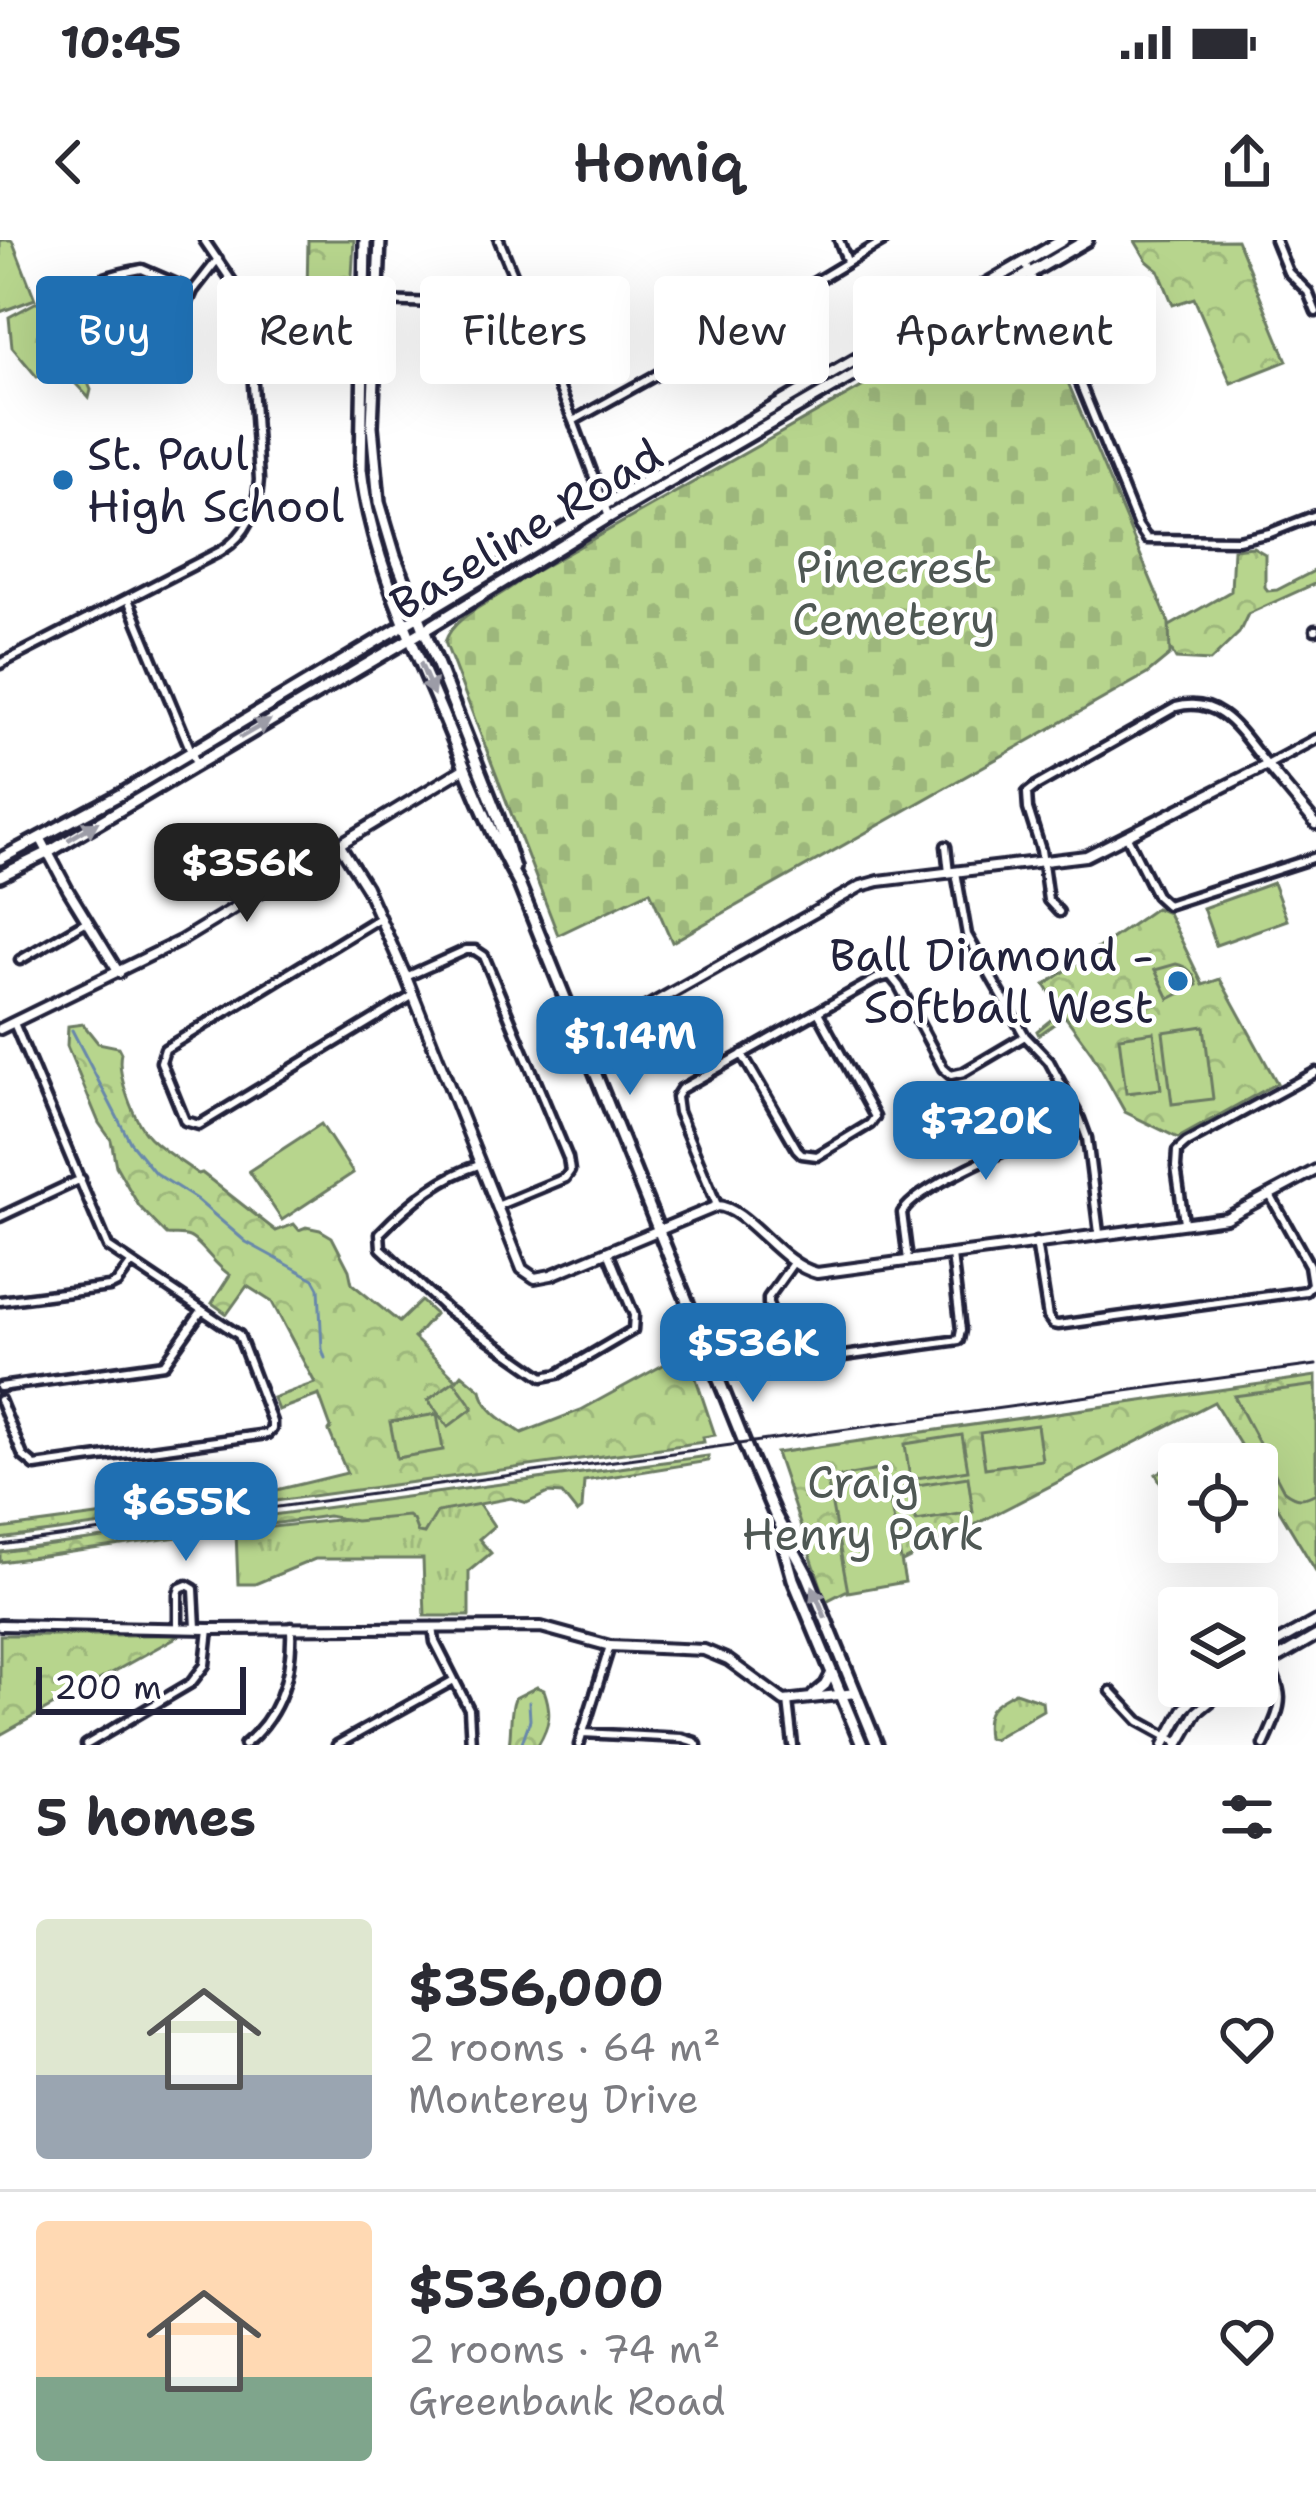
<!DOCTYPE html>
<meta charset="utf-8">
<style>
body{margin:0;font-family:"Shantell Sans",sans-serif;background:#f2f2f3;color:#2b2b33;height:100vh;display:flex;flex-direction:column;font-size:45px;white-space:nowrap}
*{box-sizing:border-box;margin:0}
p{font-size:39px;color:#7c7c81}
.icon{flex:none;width:66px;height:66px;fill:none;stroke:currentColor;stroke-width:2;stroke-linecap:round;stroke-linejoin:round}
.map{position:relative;height:1505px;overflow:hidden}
.side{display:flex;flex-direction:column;background:#fff;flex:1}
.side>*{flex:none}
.banner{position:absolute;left:36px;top:36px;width:1245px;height:108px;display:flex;gap:24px}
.buttons{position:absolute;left:1158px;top:1203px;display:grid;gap:24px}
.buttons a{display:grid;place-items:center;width:120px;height:120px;border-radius:12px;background:#fff;box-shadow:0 12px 48px #0002;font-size:60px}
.scale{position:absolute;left:36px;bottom:30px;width:210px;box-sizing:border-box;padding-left:12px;border:6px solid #22223b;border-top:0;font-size:33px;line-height:42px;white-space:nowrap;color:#22223b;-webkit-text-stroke:9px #fff;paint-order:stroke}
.price{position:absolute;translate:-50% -102px;padding:0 27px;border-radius:24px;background:#1f6fb2;color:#fff;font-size:39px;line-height:78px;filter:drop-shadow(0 3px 6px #0008)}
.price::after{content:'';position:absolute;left:50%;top:72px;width:36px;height:27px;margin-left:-18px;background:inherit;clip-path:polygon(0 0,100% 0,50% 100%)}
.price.active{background:#222;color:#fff}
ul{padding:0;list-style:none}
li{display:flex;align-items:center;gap:36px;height:300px;padding:0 36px}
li+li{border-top:3px solid #e1e1e2}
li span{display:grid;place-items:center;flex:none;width:336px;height:240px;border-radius:12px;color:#555}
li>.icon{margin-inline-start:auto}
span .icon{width:144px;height:144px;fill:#fffc;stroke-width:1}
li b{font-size:51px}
h2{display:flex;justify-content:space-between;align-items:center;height:144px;padding:0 36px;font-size:51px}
.tag{padding:0 42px;border-radius:12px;background:#fff;box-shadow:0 12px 48px #0002;font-size:42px;line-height:108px}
.tag.active{background:#1f6fb2;color:#fff}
.status{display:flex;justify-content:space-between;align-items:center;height:84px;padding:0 60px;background:#fff;direction:ltr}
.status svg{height:33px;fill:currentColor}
header{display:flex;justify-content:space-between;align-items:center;height:156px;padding:0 36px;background:#fff;font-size:54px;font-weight:600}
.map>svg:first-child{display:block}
.grass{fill:url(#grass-tufts);stroke:#6c7c64;stroke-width:3}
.forest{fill:url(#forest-crowns);stroke:#6c7c64;stroke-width:3}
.cemetery{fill:url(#cemetery-stones);stroke:#6c7c64;stroke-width:3}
.garden{fill:url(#garden-furrows);stroke:#6c7c64;stroke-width:3}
.pitch{fill:#b7d58d;stroke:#6c7c64;stroke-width:3}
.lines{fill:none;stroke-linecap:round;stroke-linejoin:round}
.stream{stroke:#6888ab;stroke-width:3}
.minor-casing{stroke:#22223b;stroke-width:15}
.tertiary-casing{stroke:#22223b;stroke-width:16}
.secondary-casing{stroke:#22223b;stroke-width:18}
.primary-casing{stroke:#22223b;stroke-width:18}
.minor{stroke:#fff;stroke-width:6}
.tertiary{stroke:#fff;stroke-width:8}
.secondary{stroke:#fff;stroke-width:9}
.primary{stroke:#fff;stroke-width:9}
.rail{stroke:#22223b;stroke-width:3}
.oneway{fill:#9c9ca7}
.poi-dot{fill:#1f6fb2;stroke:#fff;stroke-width:4.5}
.labels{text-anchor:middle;stroke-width:9;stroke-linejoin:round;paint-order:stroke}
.poi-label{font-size:45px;fill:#22223b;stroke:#fff;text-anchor:start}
.street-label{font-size:45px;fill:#22223b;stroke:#fff}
.park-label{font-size:45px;fill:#4f5854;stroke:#fff}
</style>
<div class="status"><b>10:45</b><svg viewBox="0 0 49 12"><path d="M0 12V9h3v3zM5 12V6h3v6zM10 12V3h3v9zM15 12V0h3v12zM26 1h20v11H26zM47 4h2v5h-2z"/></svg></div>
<header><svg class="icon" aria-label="back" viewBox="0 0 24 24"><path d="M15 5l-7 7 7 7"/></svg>Homiq<svg class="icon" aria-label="share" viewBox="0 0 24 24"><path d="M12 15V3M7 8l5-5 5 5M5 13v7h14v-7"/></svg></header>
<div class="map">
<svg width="1316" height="1505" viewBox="0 0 1316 1505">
<defs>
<pattern id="grass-tufts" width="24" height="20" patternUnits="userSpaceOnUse" patternTransform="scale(3)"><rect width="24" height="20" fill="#b7d58d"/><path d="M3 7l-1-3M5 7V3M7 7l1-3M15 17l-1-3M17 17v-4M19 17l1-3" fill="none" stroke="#9db77b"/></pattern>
<pattern id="forest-crowns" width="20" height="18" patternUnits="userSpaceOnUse" patternTransform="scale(3)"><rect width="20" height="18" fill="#b7d58d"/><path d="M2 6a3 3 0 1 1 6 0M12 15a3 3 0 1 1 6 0" fill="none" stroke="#9db77b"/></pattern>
<pattern id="cemetery-stones" width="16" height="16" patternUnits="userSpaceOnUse" patternTransform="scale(3)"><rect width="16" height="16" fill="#b7d58d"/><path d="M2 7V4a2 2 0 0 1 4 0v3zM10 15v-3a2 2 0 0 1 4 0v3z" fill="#9db77b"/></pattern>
<pattern id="garden-furrows" width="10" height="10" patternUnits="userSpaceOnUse" patternTransform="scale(3)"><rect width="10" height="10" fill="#b7d58d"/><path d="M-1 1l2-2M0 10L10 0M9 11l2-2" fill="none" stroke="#9db77b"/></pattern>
</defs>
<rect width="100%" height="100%" fill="#fff"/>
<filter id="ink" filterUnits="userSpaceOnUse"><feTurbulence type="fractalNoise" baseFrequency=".00833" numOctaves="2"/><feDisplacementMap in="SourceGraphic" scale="24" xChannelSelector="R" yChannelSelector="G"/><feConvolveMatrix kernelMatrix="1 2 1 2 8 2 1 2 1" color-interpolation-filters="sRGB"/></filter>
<g filter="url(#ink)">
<path class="grass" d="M479,1264L494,1286L479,1299L491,1313L469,1331V1376H425L423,1319H315L255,1344H238L236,1291Z
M1015,1452L1042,1461L1043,1470L993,1499L987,1498C983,1469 992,1465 1015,1452Z"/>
<path class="forest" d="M308,0H354L351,55L307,54Z
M1237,0L1287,121L1231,143L1194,58L1173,65L1159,31L1147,21L1135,1Z
M50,55L91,150L89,158L62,129L37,137L12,107L9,77Z
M1253,307L1265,314V347L1268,351L1277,350L1316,330V343L1248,374L1239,393L1210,421L1176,419L1165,399L1168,387L1231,351L1233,309Z
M1156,668L1168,673L1203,745L1220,739L1277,843L1178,898L1125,872L1092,813L1065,776L1039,795L1037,791L1062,771L1045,745Z
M83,784L98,803L118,807L121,813C116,834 134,881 149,897C163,911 182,922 198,934L202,933L276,991L294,984L299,990L306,987L320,990L332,997L349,1030L352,1044L399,1082L421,1061L435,1074L414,1098L457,1140L462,1134L481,1150C484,1170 505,1182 522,1193L581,1170L687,1112L715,1195L703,1197L704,1202L0,1299V1289L260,1254L347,1233L329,1191L331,1188L319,1155L278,1170L273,1158L315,1143L272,1062L247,1046L227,1074L212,1063L230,1035C215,1026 200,1001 189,997C182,994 174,996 167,995L139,966L116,926L111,900L99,883L67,806L68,786Z
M1316,1136V1331L1257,1233V1224H1252L1214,1162L826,1361L776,1213Z
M708,1216V1221L584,1241L582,1269L577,1273L562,1254L548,1253L527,1263L511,1258L437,1272L424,1294L418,1293L413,1280L408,1276L355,1281L328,1276L0,1322V1312Z
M0,1395H180L0,1495Z
M537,1447L544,1450C552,1472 550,1485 538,1505H509C512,1489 509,1473 515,1458Z"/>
<path class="cemetery" d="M1030,52L1169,383L1170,415L1147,434L672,702L650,651L558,695L445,402C454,373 499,360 522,339Z"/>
<path class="garden" d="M454,1141L473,1168L448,1187L428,1160Z"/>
<path class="pitch" d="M0,0H12L35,59L0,72Z
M1273,643L1287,680L1216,705L1203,668Z
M1176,724C1188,727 1194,733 1197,745L1169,759L1155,730Z
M1204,786L1213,859L1172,864L1163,792Z
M1154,792L1161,849L1126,853L1119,797Z
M321,884L353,933L282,980L249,931Z
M1316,1145V1253C1303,1260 1296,1260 1284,1251L1234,1156Z
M437,1174L443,1210L397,1218L390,1182Z
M1037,1185L1042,1220L985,1228L980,1193Z
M962,1195L968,1230L910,1239L905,1204Z
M1207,1207L1217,1224H1179V1276L1156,1234Z
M884,1229L905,1342L848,1352L827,1239Z
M968,1237L973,1272L916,1281L911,1246Z"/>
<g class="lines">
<path class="stream" d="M72,790L130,902L155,933L196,959L246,1002L314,1039L319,1048L322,1109L325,1118
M521,1505L530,1480L529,1462"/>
<g class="minor-casing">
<path id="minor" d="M499,0L573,181L609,277
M839,0L847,21
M1275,0L1288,32L1308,52L1316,72
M1025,23L1067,111L1138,286L1147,299L1238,300L1270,293L1316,275
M142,29L193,51L179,83C168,91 120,113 108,108C100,105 97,93 94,85C91,77 84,65 85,57C86,38 126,32 142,29Z
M193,51L218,19
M378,61L439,63L514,37
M247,70L303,59L364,61
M573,181L703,109L885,0
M128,359L196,523
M1315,390H1316
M0,424L221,311C248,294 257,270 259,240L249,80L244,59L204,0
M1127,597L1156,655L1167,665L1316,617
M946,606L949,633
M956,632L967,695L1025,796L1049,821L1080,879L1087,898L1099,993
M1059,672L1048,660L1041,610L1028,569L1027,553L1036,546L1176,467C1222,455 1241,494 1267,525L1316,499
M379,678L165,809L161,822L185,881L199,885L412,756
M20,720L87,681
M406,737L466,710H475L484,716L568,918L570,931L565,938L497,966
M742,814L797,909L802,914L817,916L870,884L875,877L819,774
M479,925C441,937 407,965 380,993L381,1008L447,1070L543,1137L558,1134L633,1090L634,1075L608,1012
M717,965L678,872L676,857L681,849L876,739L890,735L899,746L943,828L951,835L964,832L1025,796
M0,977L81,939
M1184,982L1176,927L1177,911L1186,903L1316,832
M1036,1002L1048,1077L1053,1084L1058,1085L1306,1051L1312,1044L1309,1025L1270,955
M908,1020L902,973C918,943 1043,895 1080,879
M793,1023L768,1058V1064L793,1116L808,1121L959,1100L961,1090L952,1015
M0,1061L109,1047L117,1043L131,1024
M0,1147L164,1124L202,1070
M0,1160L23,1216L35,1226L267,1194L272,1189V1182L239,1095L108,1007L14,783
M433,1387L435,1402L469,1469L471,1505
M178,1388V1354L180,1348L187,1345L194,1349L196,1388
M1262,1412C1286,1458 1285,1458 1264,1505
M1111,1451L1139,1481L1179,1503
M788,1461L793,1505
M582,1493L682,1498L695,1502L697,1505
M86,1505L191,1443L205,1425L209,1389
M244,1505C281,1475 293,1434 291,1387
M337,1505L454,1440
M579,1505L610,1406"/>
</g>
<g class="tertiary-casing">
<path id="tertiary" d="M41,599L68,650L119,733
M339,604L366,647L406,737L522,1029L535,1038L551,1035L717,966C747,967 779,1024 817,1033L1226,978L1316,930
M0,789L180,701L465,528
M583,803L861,646L879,641L1086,616L1267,525L1316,584
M0,1385L209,1389L541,1387L610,1406L704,1410L728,1420L784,1461L856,1453
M1257,1414L1316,1381
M1257,1430L1316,1396
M813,1455L825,1445L832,1432
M1164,1505L1183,1470L1205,1446
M1178,1505L1197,1472L1229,1446"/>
</g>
<g class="secondary-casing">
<path id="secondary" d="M365,0L361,229C371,316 409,395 443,475C467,532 489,590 519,644L750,1217L775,1275L808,1336L877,1505
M380,0L372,186L379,262L395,316L498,577L514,628
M780,1292L793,1339L862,1505"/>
</g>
<g class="primary-casing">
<path id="primary" d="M0,619L123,553L604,265L1063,0
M0,636L47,613L423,391L609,277L1087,0"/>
</g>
<use href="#minor" class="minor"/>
<use href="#tertiary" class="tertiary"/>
<use href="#secondary" class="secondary"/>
<use href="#primary" class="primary"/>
<path class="rail" d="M0,1305L1316,1125"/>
</g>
<defs><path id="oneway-solid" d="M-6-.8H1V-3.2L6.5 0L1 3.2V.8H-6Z" transform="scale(3)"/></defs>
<g class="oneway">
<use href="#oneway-solid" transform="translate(427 439) rotate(67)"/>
<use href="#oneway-solid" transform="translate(255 489) rotate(-30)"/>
<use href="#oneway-solid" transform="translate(83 591) rotate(-31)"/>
<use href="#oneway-solid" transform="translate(819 1362) rotate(-112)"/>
</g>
</g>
<g class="poi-dot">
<circle cx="63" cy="240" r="12"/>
<circle cx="1178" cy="741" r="12"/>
</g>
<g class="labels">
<g class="poi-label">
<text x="87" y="230">St. Paul<tspan x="87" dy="52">High School</tspan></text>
<text x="1154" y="731" text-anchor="end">Ball Diamond -<tspan x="1154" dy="52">Softball West</tspan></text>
</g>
<g class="street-label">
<text transform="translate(526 289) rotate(-31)" y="16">Baseline Road</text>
</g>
<g class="park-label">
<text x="894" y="343">Pinecrest<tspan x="894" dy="52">Cemetery</tspan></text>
<text x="863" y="1258">Craig<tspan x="863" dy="52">Henry Park</tspan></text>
</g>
</g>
</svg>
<div class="buttons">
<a><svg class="icon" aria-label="locate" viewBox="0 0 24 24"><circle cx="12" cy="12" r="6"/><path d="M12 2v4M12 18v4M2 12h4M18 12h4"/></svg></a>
<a><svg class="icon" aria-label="layers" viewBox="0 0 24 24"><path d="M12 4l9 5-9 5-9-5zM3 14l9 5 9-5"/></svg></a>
</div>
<div class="scale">200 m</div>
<b class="price active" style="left:247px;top:685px">$356K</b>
<b class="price" style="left:630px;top:858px">$1.14M</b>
<b class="price" style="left:986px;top:943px">$720K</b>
<b class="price" style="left:753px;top:1165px">$536K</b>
<b class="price" style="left:186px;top:1324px">$655K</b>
<div class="banner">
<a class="tag active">Buy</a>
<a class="tag">Rent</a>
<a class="tag">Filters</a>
<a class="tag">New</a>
<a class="tag">Apartment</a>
</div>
</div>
<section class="side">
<h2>5 homes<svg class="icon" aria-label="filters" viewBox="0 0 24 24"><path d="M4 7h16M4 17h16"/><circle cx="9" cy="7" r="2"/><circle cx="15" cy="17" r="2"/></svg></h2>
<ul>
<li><span style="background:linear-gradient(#dfe7d0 65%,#9aa5b1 0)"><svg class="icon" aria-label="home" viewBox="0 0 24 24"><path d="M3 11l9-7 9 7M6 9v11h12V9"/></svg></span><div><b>$356,000</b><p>2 rooms · 64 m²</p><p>Monterey Drive</p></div><svg class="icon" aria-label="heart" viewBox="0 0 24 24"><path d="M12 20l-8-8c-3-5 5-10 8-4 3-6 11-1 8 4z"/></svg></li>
<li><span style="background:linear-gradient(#ffd9b3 65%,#7fa58c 0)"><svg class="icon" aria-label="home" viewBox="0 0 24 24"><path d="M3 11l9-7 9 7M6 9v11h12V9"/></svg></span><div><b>$536,000</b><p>2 rooms · 74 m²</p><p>Greenbank Road</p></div><svg class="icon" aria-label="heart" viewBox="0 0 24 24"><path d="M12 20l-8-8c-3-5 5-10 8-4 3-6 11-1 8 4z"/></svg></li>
</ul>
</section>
